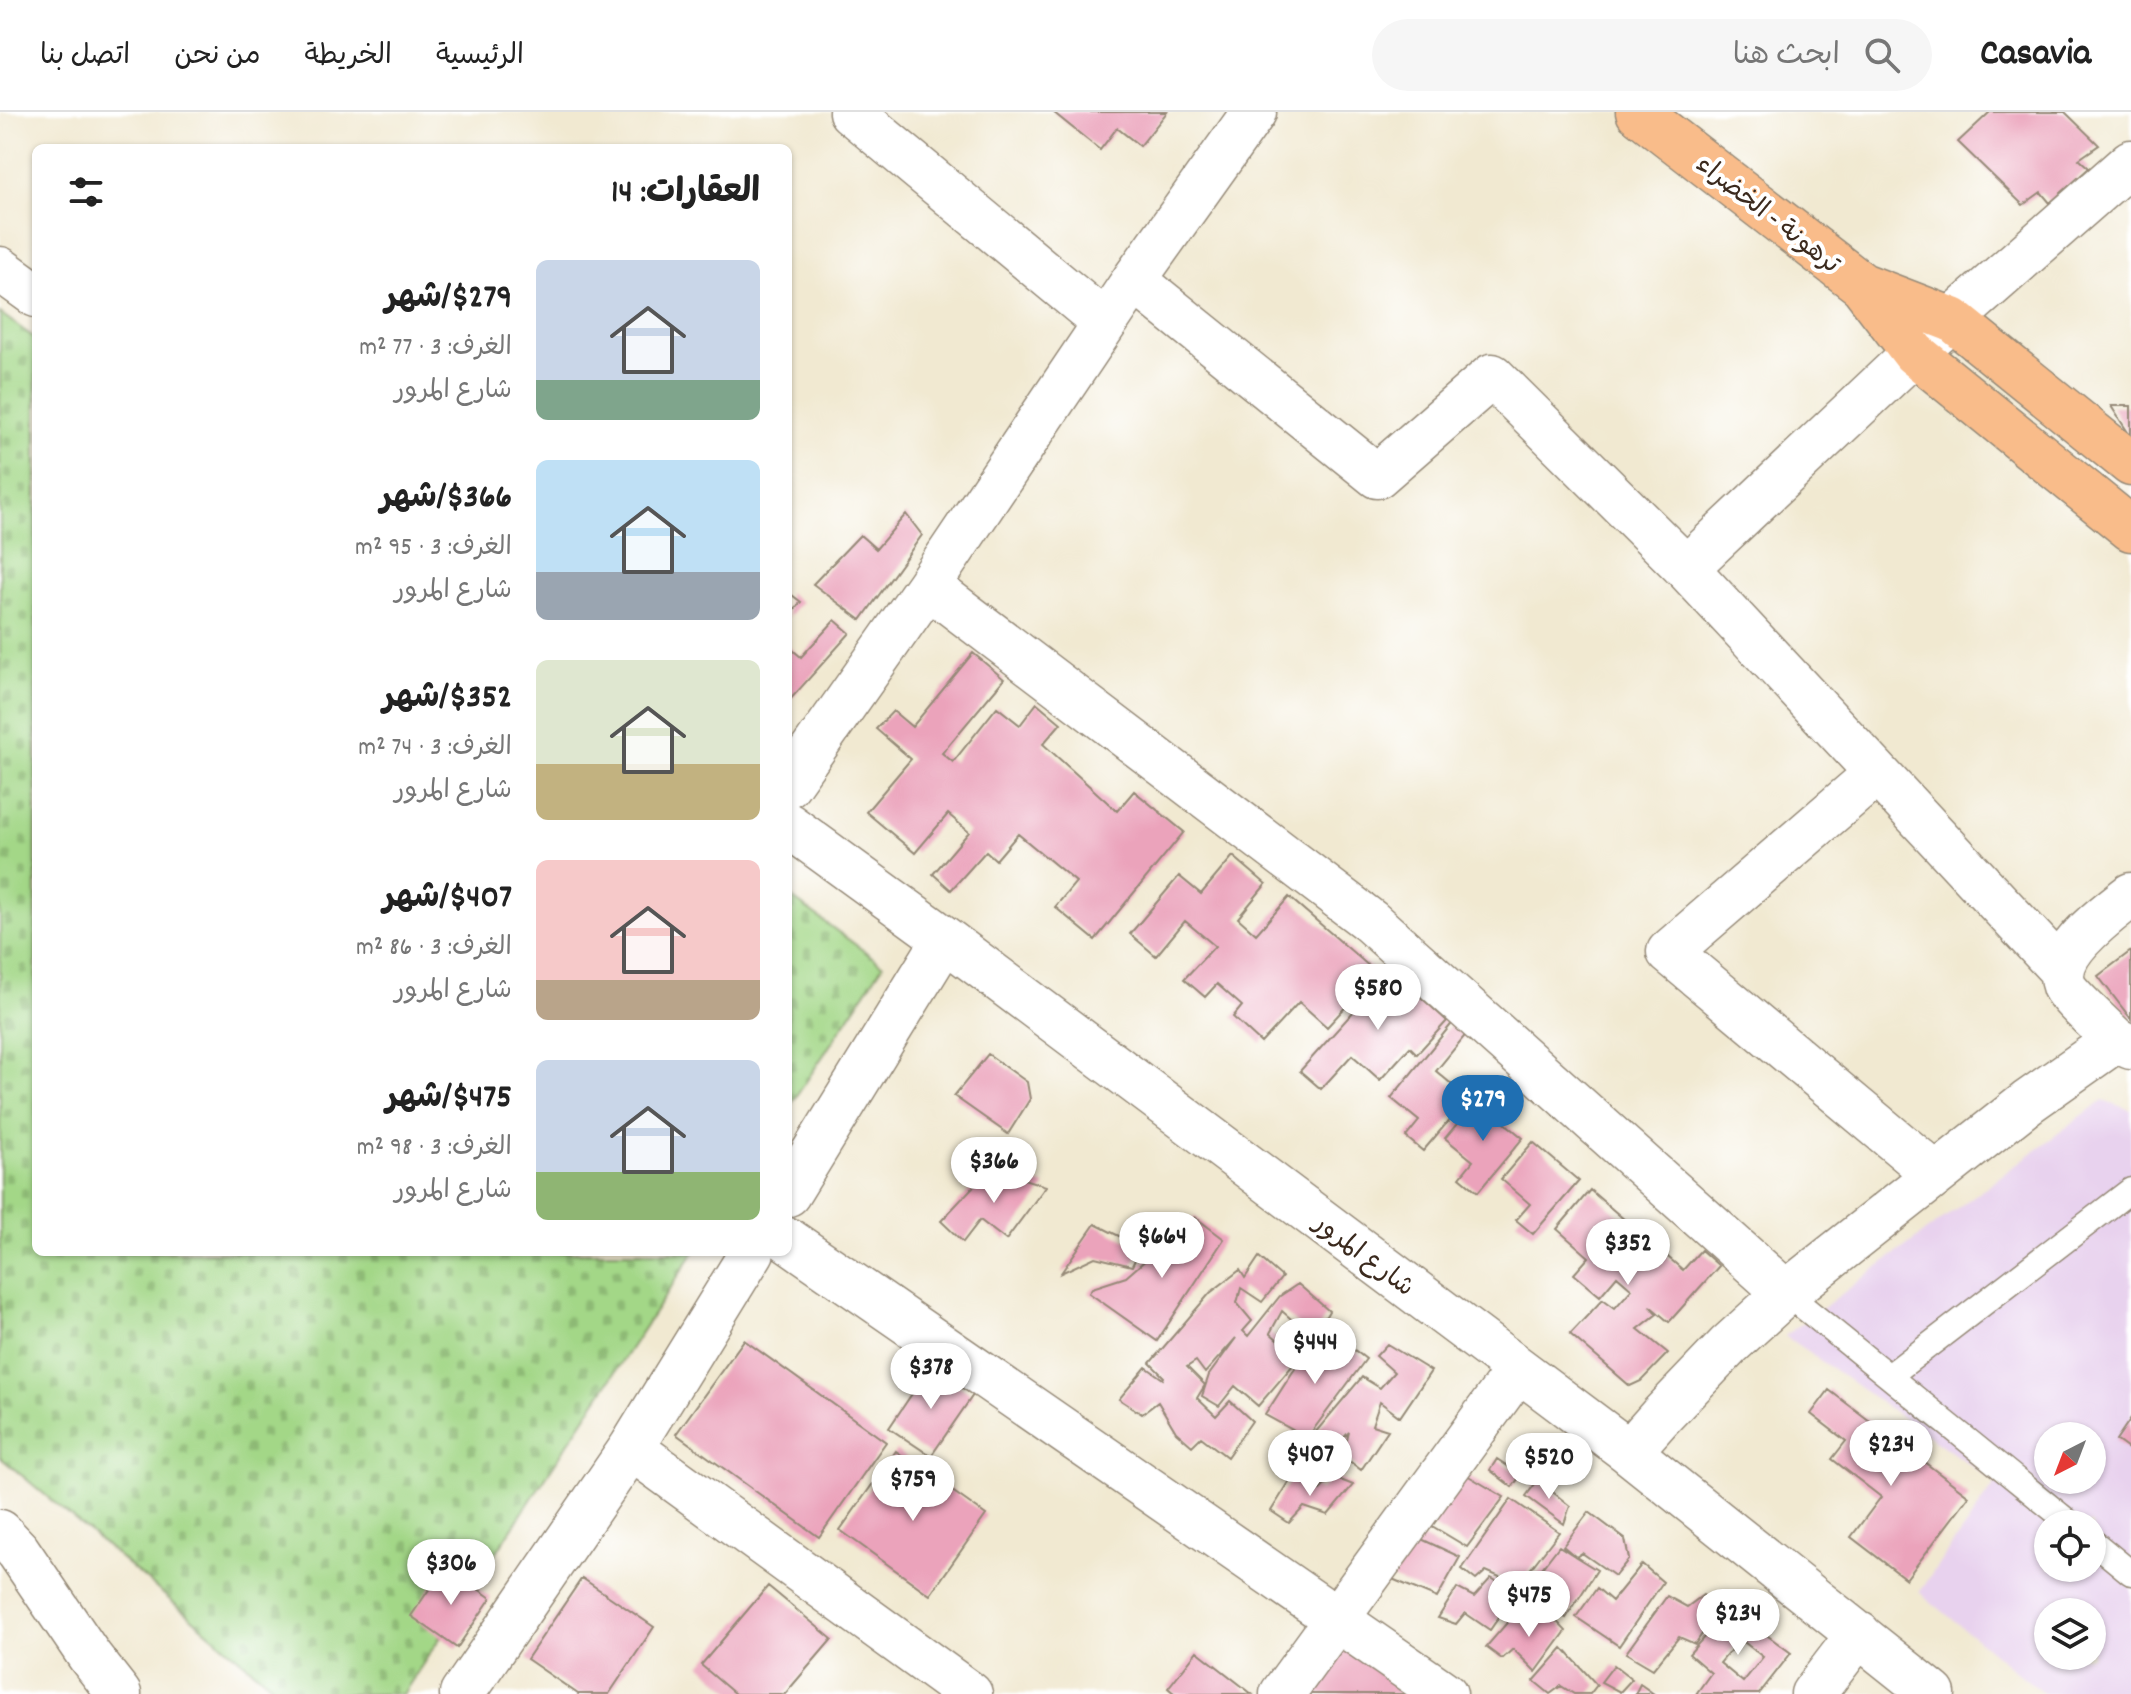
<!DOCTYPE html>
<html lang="ar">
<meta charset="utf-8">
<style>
body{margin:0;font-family:Dekko,"Playpen Sans Arabic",sans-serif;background:#f6f6f6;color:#222;direction:rtl;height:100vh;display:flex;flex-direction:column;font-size:30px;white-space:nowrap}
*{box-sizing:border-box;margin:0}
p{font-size:26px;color:#767676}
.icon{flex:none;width:44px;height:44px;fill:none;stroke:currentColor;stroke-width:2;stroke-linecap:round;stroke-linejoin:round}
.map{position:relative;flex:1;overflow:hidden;direction:ltr}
.side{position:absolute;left:32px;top:32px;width:760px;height:1112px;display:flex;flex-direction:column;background:#fff;border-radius:12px;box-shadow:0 2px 6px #0004;direction:rtl}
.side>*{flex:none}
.needle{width:52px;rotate:222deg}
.tools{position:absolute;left:2034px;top:1310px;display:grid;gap:16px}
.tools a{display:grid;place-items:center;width:72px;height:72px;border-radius:50%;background:#fff;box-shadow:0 2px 6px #0004;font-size:40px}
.price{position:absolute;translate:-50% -68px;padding:0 18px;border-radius:28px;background:#fff;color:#222;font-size:26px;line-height:52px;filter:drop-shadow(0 2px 4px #0008)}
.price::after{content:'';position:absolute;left:50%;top:48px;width:24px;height:18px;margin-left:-12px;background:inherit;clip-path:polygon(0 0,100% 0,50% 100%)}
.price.selected{background:#1f6fb2;color:#fff}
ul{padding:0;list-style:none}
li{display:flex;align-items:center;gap:24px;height:200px;padding:0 32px}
li span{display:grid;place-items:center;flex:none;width:224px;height:160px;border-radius:12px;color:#555}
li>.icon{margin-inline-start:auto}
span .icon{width:96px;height:96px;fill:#fffc;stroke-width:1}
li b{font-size:34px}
h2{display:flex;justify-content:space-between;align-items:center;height:96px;padding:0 32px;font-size:34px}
header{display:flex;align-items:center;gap:48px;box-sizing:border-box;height:112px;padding:0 40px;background:#fff;border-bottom:2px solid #e0e0e0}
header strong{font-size:38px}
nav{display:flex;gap:44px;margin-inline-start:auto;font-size:28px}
.search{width:560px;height:72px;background:#f6f6f6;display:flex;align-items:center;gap:20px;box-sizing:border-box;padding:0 28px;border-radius:44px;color:#767676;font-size:30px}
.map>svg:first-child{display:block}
.built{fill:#e8d2ee;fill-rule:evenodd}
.cemetery{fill:url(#cemetery-stones);stroke:#6f8052;stroke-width:2}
.building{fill:#eba3bb;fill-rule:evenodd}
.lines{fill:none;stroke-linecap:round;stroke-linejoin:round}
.lane-casing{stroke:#968a78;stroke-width:27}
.street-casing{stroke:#968a78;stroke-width:47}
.highway-casing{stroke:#968a78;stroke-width:47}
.lane{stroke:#fff;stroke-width:24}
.street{stroke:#fff;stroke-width:44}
.highway{stroke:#f9bc8a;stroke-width:44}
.labels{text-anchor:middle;stroke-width:8;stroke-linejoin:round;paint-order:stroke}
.street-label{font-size:26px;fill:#3b2a1e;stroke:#fff}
</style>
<header>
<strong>Casavia</strong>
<div class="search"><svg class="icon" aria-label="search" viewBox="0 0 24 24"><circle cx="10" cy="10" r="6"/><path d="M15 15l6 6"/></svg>ابحث هنا</div>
<nav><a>الرئيسية</a><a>الخريطة</a><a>من نحن</a><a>اتصل بنا</a></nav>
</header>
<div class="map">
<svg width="2131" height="1582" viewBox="0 0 2131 1582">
<defs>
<pattern id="cemetery-stones" width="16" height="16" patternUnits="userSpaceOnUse" patternTransform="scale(2)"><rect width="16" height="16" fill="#a3d787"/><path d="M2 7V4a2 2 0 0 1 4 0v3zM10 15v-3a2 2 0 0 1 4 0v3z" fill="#8db974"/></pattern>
</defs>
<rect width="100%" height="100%" fill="#fff"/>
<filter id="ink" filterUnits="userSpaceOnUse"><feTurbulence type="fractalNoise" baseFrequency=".0125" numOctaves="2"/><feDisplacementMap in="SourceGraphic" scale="16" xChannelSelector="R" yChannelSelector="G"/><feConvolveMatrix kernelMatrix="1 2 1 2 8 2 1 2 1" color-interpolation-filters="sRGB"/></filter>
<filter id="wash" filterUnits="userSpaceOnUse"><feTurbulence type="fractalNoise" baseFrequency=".006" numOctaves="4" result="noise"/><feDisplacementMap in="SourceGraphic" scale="32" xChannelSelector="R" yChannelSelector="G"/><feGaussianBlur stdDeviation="1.8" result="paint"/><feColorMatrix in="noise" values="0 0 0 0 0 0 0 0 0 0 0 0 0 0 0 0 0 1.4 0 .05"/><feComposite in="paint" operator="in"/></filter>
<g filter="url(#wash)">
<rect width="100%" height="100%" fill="#f1e9d1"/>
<path class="built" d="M2103,988L2131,998V1582H2044L1919,1480L1996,1371L1785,1224ZM2048,1324H2092V1368H2048ZM2048,1412H2092V1456H2048ZM2048,1500H2092V1544H2048Z"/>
<path class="cemetery" d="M0,201L36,227V1140H694L403,1582H282L0,1345Z
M788,783L883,853L788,997Z"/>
<g id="blocks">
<path class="building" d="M1053,0H1167L1140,34L1117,16L1100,38Z
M1990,0H2065L2099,33L2079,47L2089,56L2050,91L2041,80L2023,93L1958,30Z
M2111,294H2131V325Z
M906,402L922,423L861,508L813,472L860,423L876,437Z
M788,480L801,490L788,505Z
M835,508L850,521L788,590V534L801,545Z
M973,541L1004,567L942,641L953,650L997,595L1020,613L1037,591L1061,611L1043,632L1117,699L1134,679L1184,720L1095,828L1055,795L1076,770L1018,722L996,748L986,739L951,778L933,762L969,720L948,702L915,741L866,700L911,647L876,617L893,599L912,615Z
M1233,744L1266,772L1238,806L1256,822L1289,785L1377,861L1327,915L1299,890L1261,931L1233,905L1242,894L1217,872L1205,885L1184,867L1215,834L1185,809L1156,844L1130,822L1179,764L1201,782Z
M2131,839V907L2098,864Z
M1391,858L1447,909L1417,942L1410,935L1380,968L1352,943L1321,977L1300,959Z
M1454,909L1468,920L1436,959L1468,986L1423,1039L1406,1025L1419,1009L1391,986Z
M988,942L1027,970L1030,987L1008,1022L954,984Z
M1477,988L1523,1026L1478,1080L1460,1065L1473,1049L1445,1026Z
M1533,1030L1579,1069L1533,1122L1516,1108L1530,1092L1501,1067Z
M998,1059L1046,1074L1006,1128L980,1108L963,1130L941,1109L986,1061Z
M1590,1078L1683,1158L1701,1138L1719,1154L1669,1210L1650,1194L1657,1202L1638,1217L1668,1241L1641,1269L1630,1274L1570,1222L1603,1187L1615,1196L1632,1177L1617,1164L1600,1184L1574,1162L1589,1145L1557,1117Z
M1195,1105L1224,1127L1157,1229L1089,1181L1092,1176L1126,1165Z
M1095,1112L1141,1135L1132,1154L1095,1145L1061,1161Z
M1259,1145L1282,1165L1262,1190L1241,1176L1237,1191L1252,1209L1243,1219L1248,1224L1280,1184L1298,1172L1329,1199L1313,1226L1282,1199L1270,1221L1299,1246L1258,1294L1235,1274L1219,1294L1202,1284L1209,1263L1236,1226L1205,1261L1196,1249L1187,1255L1205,1273L1197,1286L1216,1304L1230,1289L1252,1309L1227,1345L1201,1325L1192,1334L1176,1320L1158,1290L1142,1302L1119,1287L1146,1255L1163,1267L1164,1265L1150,1251L1210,1181L1240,1158L1245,1166Z
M1335,1223L1366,1247L1307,1326L1265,1303L1296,1255Z
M744,1228L886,1330L819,1425L676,1322Z
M1387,1232L1431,1259L1400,1305L1380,1290L1372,1313L1388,1318L1361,1358L1343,1344L1349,1320L1316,1357L1298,1341L1362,1265L1380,1276L1394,1260L1376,1244Z
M930,1255L973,1283L931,1344L889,1316Z
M1829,1278L1969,1384L1906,1467L1851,1425L1881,1385L1832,1347L1846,1329L1811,1302Z
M2131,1306V1339L2116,1328Z
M896,1339L986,1403L930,1483L840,1418Z
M1497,1347L1521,1363L1512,1375L1490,1358Z
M1460,1359L1504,1385L1467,1435L1427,1411Z
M1293,1364L1320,1378L1333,1365L1353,1373L1328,1403L1304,1395L1289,1411L1271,1399Z
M1538,1368L1570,1394L1564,1412L1526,1384Z
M1511,1387L1559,1420L1518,1473L1486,1459L1476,1468L1462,1457Z
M1589,1400L1625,1427L1629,1447L1615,1464L1582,1441L1576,1445L1597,1458L1566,1506L1540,1495L1527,1510L1509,1499L1559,1434L1576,1445L1563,1434Z
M1417,1425L1460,1445L1437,1486L1385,1464Z
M1642,1452L1663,1470L1619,1534L1576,1505L1597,1476L1612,1489Z
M445,1454L491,1486L457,1536L411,1504Z
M582,1466L654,1515L609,1582H578L527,1547Z
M1491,1466L1516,1480L1490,1518L1465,1501L1456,1512L1438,1506L1457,1476L1474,1485Z
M768,1474L832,1527L785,1582H735L701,1553Z
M1703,1483L1721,1495L1695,1532L1679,1525L1653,1557L1626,1541L1667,1484L1687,1495Z
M1544,1496L1566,1519L1536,1560L1513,1537L1502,1547L1486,1535L1512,1505L1529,1514Z
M1730,1496L1791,1541L1759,1582H1696L1711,1561L1689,1542ZM1740,1527L1763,1545L1743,1570L1720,1551Z
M1337,1527L1407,1582H1300Z
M1563,1536L1597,1573L1590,1582H1574L1561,1574L1550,1582L1534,1569Z
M1197,1539L1252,1582H1175L1168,1576Z
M1614,1553L1632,1567L1620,1580L1601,1570Z
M1640,1572L1654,1582H1635Z"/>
</g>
</g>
<g filter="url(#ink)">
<use href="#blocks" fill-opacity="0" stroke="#968a78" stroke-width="2"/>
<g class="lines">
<g class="lane-casing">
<path id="lane" d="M1786,1181L2071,1412
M1889,1264L2131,1078
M2092,1429L2131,1461"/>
</g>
<g class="street-casing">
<path id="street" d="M851,0L1105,211
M0,157L36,183
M1134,168L1377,364L1492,264L1686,456L2061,858
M1686,456L1914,241L2131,50
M928,474L1370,809L1786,1181
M1877,661L1669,840L1935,1062
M788,673L928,474L1134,168L1254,0
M788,713L945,827L1629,1340L1933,1582
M2116,928C2106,918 2067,883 2064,874C2051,840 2109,801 2131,783
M788,1082L945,827
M788,1128L1445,1582
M631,1336L970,1582
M1629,1340L1660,1305L1729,1233L1786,1181L2028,990L2116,928L2131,935
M0,1420L18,1439L90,1545L119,1582
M462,1582L631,1336L752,1140
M1282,1582L1518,1258
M1813,1582L1859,1522"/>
</g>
<g class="highway-casing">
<path id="highway" d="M1638,0L1862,173L1914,241L2131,417
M1862,173L1953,208L2131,352"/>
</g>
<use href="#lane" class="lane"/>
<use href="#street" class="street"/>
<use href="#highway" class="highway"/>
</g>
</g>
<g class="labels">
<g class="street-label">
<text transform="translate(1769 101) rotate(38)" y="9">ترهونة - الخضراء</text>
<text transform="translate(1365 1142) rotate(37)" y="9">شارع المرور</text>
</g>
</g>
</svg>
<div class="tools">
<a><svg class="needle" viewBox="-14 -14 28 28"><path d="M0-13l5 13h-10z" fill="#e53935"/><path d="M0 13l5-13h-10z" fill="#767676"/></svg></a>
<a><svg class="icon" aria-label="locate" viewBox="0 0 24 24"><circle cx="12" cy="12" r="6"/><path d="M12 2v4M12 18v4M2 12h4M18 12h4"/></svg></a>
<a><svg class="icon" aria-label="layers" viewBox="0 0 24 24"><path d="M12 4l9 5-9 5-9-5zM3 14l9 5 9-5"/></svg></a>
</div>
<b class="price" style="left:1378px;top:920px">$580</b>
<b class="price selected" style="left:1483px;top:1031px">$279</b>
<b class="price" style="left:994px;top:1093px">$366</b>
<b class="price" style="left:1162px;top:1168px">$664</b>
<b class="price" style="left:1628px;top:1175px">$352</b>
<b class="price" style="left:1315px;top:1274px">$444</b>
<b class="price" style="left:931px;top:1299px">$378</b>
<b class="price" style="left:1891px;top:1376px">$234</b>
<b class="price" style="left:1310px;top:1386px">$407</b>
<b class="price" style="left:1549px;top:1389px">$520</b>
<b class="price" style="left:913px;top:1411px">$759</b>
<b class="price" style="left:451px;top:1495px">$306</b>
<b class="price" style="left:1529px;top:1527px">$475</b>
<b class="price" style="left:1738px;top:1545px">$234</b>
<section class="side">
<h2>العقارات: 14<svg class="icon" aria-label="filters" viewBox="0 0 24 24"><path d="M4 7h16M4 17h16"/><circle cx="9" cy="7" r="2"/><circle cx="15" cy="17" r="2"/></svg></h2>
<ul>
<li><span style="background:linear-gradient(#c9d6e8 75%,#7fa58c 0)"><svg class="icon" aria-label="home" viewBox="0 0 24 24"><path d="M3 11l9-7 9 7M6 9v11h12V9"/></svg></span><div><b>$279/شهر</b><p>الغرف: 3 · 77 m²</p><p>شارع المرور</p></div></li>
<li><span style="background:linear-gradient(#bfe0f5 70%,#9aa5b1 0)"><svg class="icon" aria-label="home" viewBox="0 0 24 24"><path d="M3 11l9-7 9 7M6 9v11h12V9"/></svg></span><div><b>$366/شهر</b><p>الغرف: 3 · 95 m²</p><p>شارع المرور</p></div></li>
<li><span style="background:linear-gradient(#dfe7d0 65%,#c2b280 0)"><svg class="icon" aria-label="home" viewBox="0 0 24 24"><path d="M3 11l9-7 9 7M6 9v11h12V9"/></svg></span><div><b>$352/شهر</b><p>الغرف: 3 · 74 m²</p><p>شارع المرور</p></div></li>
<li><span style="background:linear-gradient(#f6c9c9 75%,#b9a48a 0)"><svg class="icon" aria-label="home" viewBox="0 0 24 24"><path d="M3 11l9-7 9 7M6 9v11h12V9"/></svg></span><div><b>$407/شهر</b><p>الغرف: 3 · 86 m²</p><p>شارع المرور</p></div></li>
<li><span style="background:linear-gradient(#c9d6e8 70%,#8fb573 0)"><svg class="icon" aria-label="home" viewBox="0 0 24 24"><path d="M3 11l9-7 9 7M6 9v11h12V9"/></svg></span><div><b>$475/شهر</b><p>الغرف: 3 · 98 m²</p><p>شارع المرور</p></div></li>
</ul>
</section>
</div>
